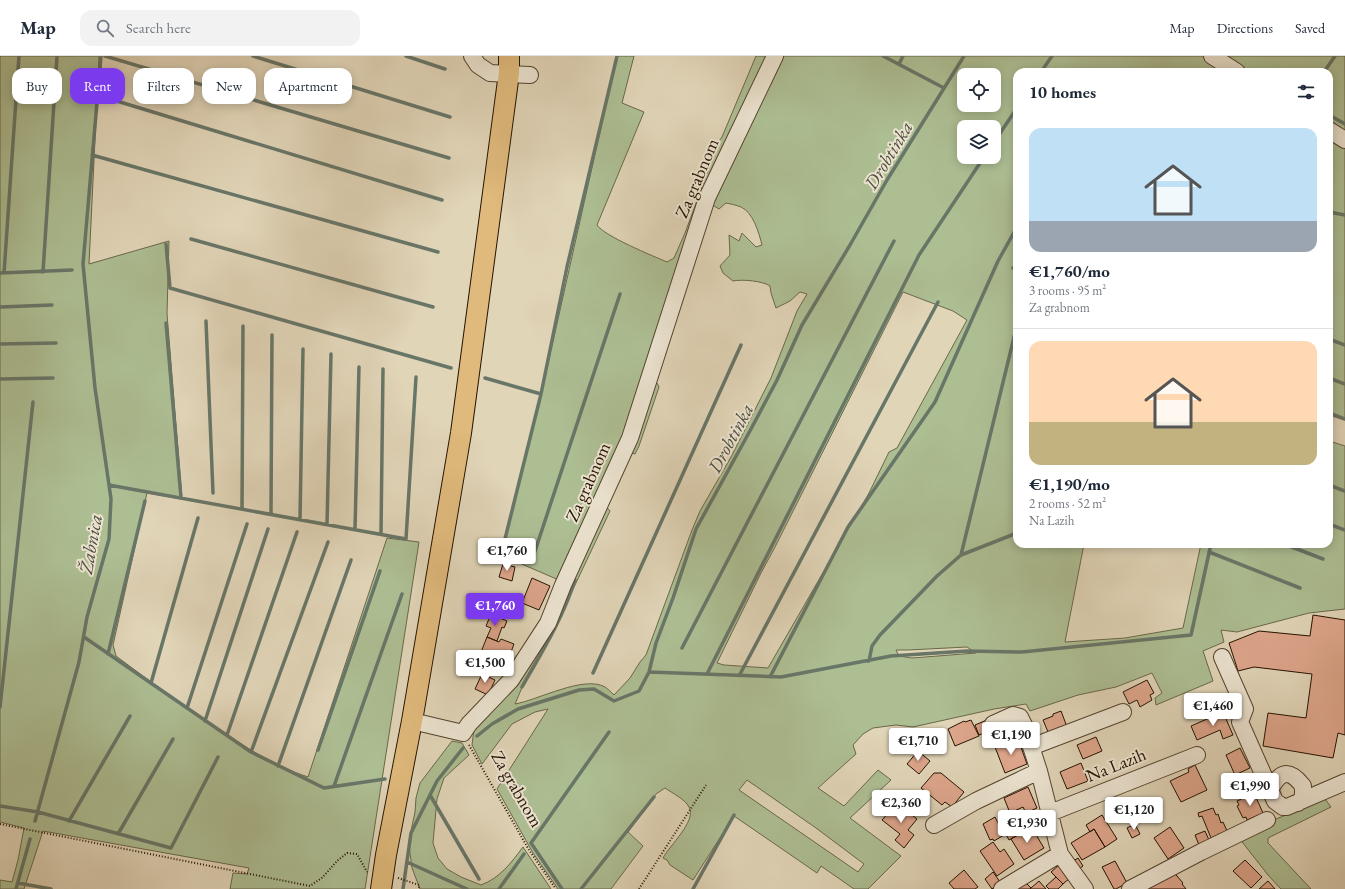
<!DOCTYPE html>
<meta charset="utf-8">
<style>
body{margin:0;font-family:"EB Garamond",serif;background:#f2f2f3;color:#1f2937;height:100vh;display:flex;flex-direction:column;font-size:15px;white-space:nowrap}
*{box-sizing:border-box;margin:0}
p{font-size:13px;color:#747a83}
.icon{flex:none;width:22px;height:22px;fill:none;stroke:currentColor;stroke-width:2;stroke-linecap:round;stroke-linejoin:round}
.map{position:relative;flex:1;overflow:hidden}
.drawer{position:absolute;left:1013px;top:12px;width:320px;height:480px;display:flex;flex-direction:column;background:#fff;border-radius:12px;box-shadow:0 2px 10px #0003}
.drawer>*{flex:none}
.banner{position:absolute;left:12px;top:12px;width:380px;height:36px;display:flex;gap:8px}
.controls{position:absolute;left:957px;top:12px;display:grid;gap:8px}
.controls a{display:grid;place-items:center;width:44px;height:44px;border-radius:8px;background:#fff;box-shadow:0 2px 10px #0003;font-size:20px}
.price{position:absolute;translate:-50% -34px;padding:0 9px;border-radius:4px;background:#fff;color:#222;font-size:13px;line-height:26px;filter:drop-shadow(0 1px 2px #0008)}
.price::after{content:'';position:absolute;left:50%;top:24px;width:12px;height:9px;margin-left:-6px;background:inherit;clip-path:polygon(0 0,100% 0,50% 100%)}
.price.selected{background:#7c3aed;color:#fff}
ul{padding:0;list-style:none}
li{display:grid;align-content:center;gap:8px;height:212px;padding:0 16px}
li+li{border-top:1px solid #e0e1e3}
li span{display:grid;place-items:center;height:124px;border-radius:12px;color:#555}
li>.icon{margin-inline-start:auto}
span .icon{width:72px;height:72px;fill:#fffc;stroke-width:1}
li b{font-size:17px}
h2{display:flex;justify-content:space-between;align-items:center;height:48px;padding:0 16px;font-size:17px}
.tag{padding:0 14px;border-radius:12px;background:#fff;box-shadow:0 2px 10px #0003;font-size:14px;line-height:36px}
.tag.selected{background:#7c3aed;color:#fff}
header{display:flex;align-items:center;gap:24px;box-sizing:border-box;height:56px;padding:0 20px;background:#fff;border-bottom:1px solid #e0e1e3}
header strong{font-size:19px}
nav{display:flex;gap:22px;margin-inline-start:auto;font-size:14px}
.search{width:280px;height:36px;background:#f2f2f3;display:flex;align-items:center;gap:10px;box-sizing:border-box;padding:0 14px;border-radius:12px;color:#747a83;font-size:15px}
.map>svg:first-child{display:block}
.green{fill:#adbe93;stroke:#69684a;fill-rule:evenodd}
.lines{fill:none;stroke-linecap:round;stroke-linejoin:round}
.stream{stroke:#687668;stroke-width:3.5}
.building{fill:#dea68c;stroke:#251201}
.minor-casing{stroke:#54432f;stroke-width:18}
.major-casing{stroke:#251201;stroke-width:22}
.path{stroke:#251201;stroke-width:2;stroke-dasharray:1 2;stroke-linecap:butt}
.minor{stroke:#ece4d1;stroke-width:16}
.major{stroke:#e0ba7c;stroke-width:20}
.labels{text-anchor:middle;stroke-width:4;stroke-linejoin:round;paint-order:stroke}
.street-label{font-size:18px;fill:#251201;stroke:#ece4d1}
.water-label{font-size:19px;font-style:italic;fill:#4c4c3d;stroke:#ece4d1}
</style>
<header>
<strong>Map</strong>
<div class="search"><svg class="icon" aria-label="search" viewBox="0 0 24 24"><circle cx="10" cy="10" r="6"/><path d="M15 15l6 6"/></svg>Search here</div>
<nav><a>Map</a><a>Directions</a><a>Saved</a></nav>
</header>
<div class="map">
<svg width="1345" height="833" viewBox="0 0 1345 833">
<rect width="100%" height="100%" fill="#e1d5b8"/>
<filter id="stains"><feTurbulence type="fractalNoise" baseFrequency=".005" numOctaves="4"/><feColorMatrix values="0 0 0 0 .2 0 0 0 0 .09 0 0 0 0 .02 0 0 0 .5 -.17"/></filter>
<radialGradient id="worn" r=".72"><stop offset=".6" stop-color="#630" stop-opacity="0"/><stop offset="1" stop-color="#630" stop-opacity=".3"/></radialGradient>
<path class="green" d="M0,0H99L89,208L169,185L167,258L182,443L147,437L113,589L116,600C148,624 180,647 214,670C244,690 273,710 308,721L387,482L419,486L365,833H230L233,817L247,818L249,812L43,775L24,833H0V824L12,826L18,804L24,772L0,766Z
M617,0H634L622,47L644,56L597,169C604,180 653,200 667,206L674,202L685,177L719,85L722,81L756,0H769L625,380L561,525L501,499L545,321Z
M779,0H1203L1229,16H1017V488H1084L1065,586L1125,582L1183,572L1201,488H1329V385L1345,390V553L1309,557L1237,576L1221,574L1224,586L1203,595L1213,625L1156,649L1155,642L1162,637L1152,617L1116,631L1078,639L1030,655L1026,648L994,653L913,671L896,669L873,672L863,678L853,689L856,698L818,732L844,750L878,714L891,724L850,762L901,800L868,833H854L821,810L817,817L734,760L693,824L670,809L667,804L663,802C669,790 697,765 689,751C685,743 672,737 665,732L656,738L628,776L643,790L611,833H558L533,797L497,733L548,653L535,656L512,668L482,708L472,689L474,673L514,624L604,448L610,455L558,565L526,622L515,648C538,644 584,619 605,631C608,633 611,636 614,639L630,622L640,606L646,599L692,474L700,455L731,401L771,322L797,255L807,238L800,236L790,245L776,252L771,237L770,230C763,225 742,223 733,225L723,217L720,210L730,199L729,179L739,185L742,177L756,191L762,189C759,177 753,156 741,151C736,149 731,148 726,147L719,153L711,148ZM964,19H994V49H964ZM964,71H994V101H964ZM903,236L953,255L967,264L897,392L889,396L869,437L768,612L724,609L717,607L761,517L775,491ZM967,591L976,597L912,602L899,600L896,594H908ZM747,724L816,772L864,808L858,816L739,734Z
M1219,0H1345V80L1329,70V16H1244Z
M1329,79L1345,90V364L1329,359Z
M653,324L657,327L659,331L639,390L635,398L626,396Z
M452,685L462,687L469,699L444,722L437,743L433,787L438,802L447,813L461,821L481,829C500,822 511,807 523,791L551,833H420L412,812L409,790L411,775L415,756L416,742L420,727Z
M1325,743L1331,751L1268,782V787L1311,833H1281L1268,819L1239,782L1276,763Z"/>
<g class="lines">
<path class="stream" d="M105,0L449,102
M253,0L450,61
M406,0L445,13
M883,0L944,32
M899,8L903,0
M1041,16L1052,0
M1324,16L1335,0
M97,39L442,144
M1329,59L1345,68
M994,86L1017,52
M92,99L438,196
M1329,156L1345,159
M191,183L433,251
M166,188L170,232L451,312
M1013,212L1017,216
M43,216L57,0
M0,217L72,214
M4,217L19,0
M0,251L52,249
M206,265L213,437
M166,267L181,442
M1329,283L1345,289
M0,288L56,287
M485,322L541,338
M1329,322L1345,328
M0,323L53,322
M1329,357L1345,363
M109,429L406,483L416,321
M1329,429L1345,435
M242,453L243,270
M271,458L272,279
M300,464L303,293
M327,468L331,298
M1329,468L1345,474
M355,473L359,311
M381,477L383,313
M504,487L541,338L567,211L617,0
M1284,488L1323,503
M1209,496L1300,532
M961,499L1017,269
M533,501L620,238
M84,581L251,696L324,732L385,723
M682,592L894,185
M108,598L145,445
M869,605L872,590L880,579L937,520L961,499L1017,477
M649,616L781,621L891,600L967,595L1022,596L1191,579L1211,488
M593,617L741,289
M707,618L919,199L984,101
M739,620L938,246
M770,621L848,471L935,346L998,205L1017,171
M151,627L198,462
M522,631C542,596 563,562 575,524
M0,651L33,346
M187,652L247,468
M205,665L268,473
M227,679L297,476
M477,680L492,668L518,653L579,634L594,633L614,645L639,635L649,616L656,587L673,542L696,473L751,373L777,324L802,269L850,189L887,124L964,0
M318,694L380,515
M251,696L328,486
M278,710L351,504
M334,730L402,538
M430,739L479,823
M0,750L38,756L171,792L218,701
M35,765L79,606L87,561L109,483L111,443L95,332L83,208L101,0
M69,765L130,660
M118,778L173,683
M407,806L467,833
M18,827L51,833
M16,833L30,783
M403,833L411,777L437,725L463,692
M499,833L524,798
M562,833L531,787L609,676
M581,833L654,741
M693,833L734,759"/>
</g>
<path class="building" d="M503,508L515,511L512,525L499,521Z
M532,522L550,530L539,554L522,547Z
M510,553L515,555L513,561L508,559Z
M491,558L507,565L504,572L502,571L497,585L487,581L491,572L486,570Z
M1313,559L1345,564V679L1338,677L1333,702L1263,690L1268,657L1306,662L1312,618L1254,611L1238,615L1229,587L1259,575L1310,580Z
M487,581L499,586L501,583L514,588L508,604L496,600L493,606L479,601Z
M482,618L495,624L488,639L475,633Z
M1147,624L1154,637L1150,639L1152,644L1140,651L1137,644L1129,648L1123,636Z
M1061,655L1069,676L1051,683L1043,664L1053,660V658Z
M1223,656L1233,679L1223,683L1220,674L1197,684L1191,670Z
M971,664L979,680L955,690L948,673L964,665L965,666Z
M987,664L992,674L979,679L975,669Z
M1096,681L1102,695L1083,703L1077,689Z
M1018,683L1027,708L1005,717L995,691Z
M1240,692L1250,712L1235,719L1226,699Z
M918,695L930,705L919,718L907,708Z
M1081,707L1088,725L1067,733L1060,716Z
M1195,709L1207,734L1181,746L1170,725L1189,716L1188,713Z
M934,717H941L964,736L952,751L945,746L942,749L921,732Z
M1028,731L1037,752L1026,757L1023,751L1010,757L1004,742Z
M1254,737L1263,757L1247,764L1246,761L1243,762L1237,750L1239,749L1237,745Z
M897,747L917,763L908,774L914,779L904,792L895,784L900,778L882,764Z
M1213,752L1216,759L1218,758L1221,767L1223,766L1228,777L1220,781L1219,778L1211,782L1202,760L1199,761L1198,757Z
M1102,759L1117,783L1105,791L1094,773L1090,776L1086,769Z
M995,761L1004,779L994,785L993,783L990,784L983,768Z
M1010,764L1015,772L1024,767L1028,773L1009,784L1001,769Z
M1135,768L1140,778L1132,782L1127,772Z
M1170,771L1184,792L1168,803L1154,782Z
M1028,773L1032,779L1035,777L1044,792L1024,804L1011,783Z
M1094,773L1105,791L1082,804L1071,787Z
M1205,775L1209,784L1199,789L1195,779Z
M993,786L1000,796L1004,793L1014,808L997,820L980,795Z
M1078,802L1083,810L1076,815L1070,807Z
M1245,804L1262,821L1251,832L1233,815Z
M1115,805L1127,827L1116,833H1114L1102,811Z
M1059,809L1071,821L1063,828L1051,816Z
M1171,813L1183,827L1182,828L1186,833H1147Z
M964,814L978,831L975,833H954L949,827Z
M993,816L1000,826L992,833L985,823Z
M1056,821L1063,828L1058,833H1049L1046,830Z
M1024,825L1031,832L1030,833H1015Z
M1039,825L1046,833H1030L1031,832Z
M1268,825L1275,833H1259Z"/>
<g class="lines">
<g class="minor-casing">
<path id="minor" d="M472,0L478,9L490,17L530,19
M1212,0L1237,16
M1329,74L1345,84
M1222,601L1245,653L1240,666L1275,745L1283,751H1287L1345,726
M412,665L463,677L469,668L511,624L548,567L563,529L630,382L707,142L775,0
M993,668L1013,659L1020,661L1024,669L1039,715L1060,798
M1031,691L1123,656
M1270,734C1280,715 1289,712 1303,730V741L1298,747
M1050,757L1197,699
M934,769L976,745L1039,715
M1002,833L1060,798L1085,833
M1130,833L1201,796L1267,764"/>
</g>
<g class="major-casing">
<path id="major" d="M381,833L386,799L412,665L461,377L509,17V0"/>
</g>
<path class="path" d="M469,689L529,794L556,833
M0,768L310,830L323,821L337,805L347,797L357,798L367,816
M398,822L419,829V833
M639,833L706,729"/>
<use href="#minor" class="minor"/>
<use href="#major" class="major"/>
</g>
<g class="labels">
<g class="street-label">
<text transform="translate(697 122) rotate(-67)" y="6">Za grabnom</text>
<text transform="translate(588 426) rotate(-66)" y="6">Za grabnom</text>
<text transform="translate(1116 709) rotate(-22)" y="6">Na Lazih</text>
<text transform="translate(517 733) rotate(60)" y="6">Za grabnom</text>
</g>
<g class="water-label">
<text transform="translate(888 99) rotate(-59)" y="7">Drobtinka</text>
<text transform="translate(730 382) rotate(-62)" y="7">Drobtinka</text>
<text transform="translate(90 488) rotate(-80)" y="7">Žabnica</text>
</g>
</g>
<rect width="100%" height="100%" filter="url(#stains)"/>
<rect width="100%" height="100%" fill="url(#worn)"/>
</svg>
<div class="controls">
<a><svg class="icon" aria-label="locate" viewBox="0 0 24 24"><circle cx="12" cy="12" r="6"/><path d="M12 2v4M12 18v4M2 12h4M18 12h4"/></svg></a>
<a><svg class="icon" aria-label="layers" viewBox="0 0 24 24"><path d="M12 4l9 5-9 5-9-5zM3 14l9 5 9-5"/></svg></a>
</div>
<b class="price" style="left:507px;top:516px">€1,760</b>
<b class="price selected" style="left:495px;top:571px">€1,760</b>
<b class="price" style="left:485px;top:628px">€1,500</b>
<b class="price" style="left:1213px;top:671px">€1,460</b>
<b class="price" style="left:1011px;top:700px">€1,190</b>
<b class="price" style="left:918px;top:706px">€1,710</b>
<b class="price" style="left:1250px;top:751px">€1,990</b>
<b class="price" style="left:901px;top:768px">€2,360</b>
<b class="price" style="left:1134px;top:775px">€1,120</b>
<b class="price" style="left:1027px;top:788px">€1,930</b>
<div class="banner">
<a class="tag">Buy</a>
<a class="tag selected">Rent</a>
<a class="tag">Filters</a>
<a class="tag">New</a>
<a class="tag">Apartment</a>
</div>
<section class="drawer">
<h2>10 homes<svg class="icon" aria-label="filters" viewBox="0 0 24 24"><path d="M4 7h16M4 17h16"/><circle cx="9" cy="7" r="2"/><circle cx="15" cy="17" r="2"/></svg></h2>
<ul>
<li><span style="background:linear-gradient(#bfe0f5 75%,#9aa5b1 0)"><svg class="icon" aria-label="home" viewBox="0 0 24 24"><path d="M3 11l9-7 9 7M6 9v11h12V9"/></svg></span><div><b>€1,760/mo</b><p>3 rooms · 95 m²</p><p>Za grabnom</p></div></li>
<li><span style="background:linear-gradient(#ffd9b3 65%,#c2b280 0)"><svg class="icon" aria-label="home" viewBox="0 0 24 24"><path d="M3 11l9-7 9 7M6 9v11h12V9"/></svg></span><div><b>€1,190/mo</b><p>2 rooms · 52 m²</p><p>Na Lazih</p></div></li>
</ul>
</section>
</div>
